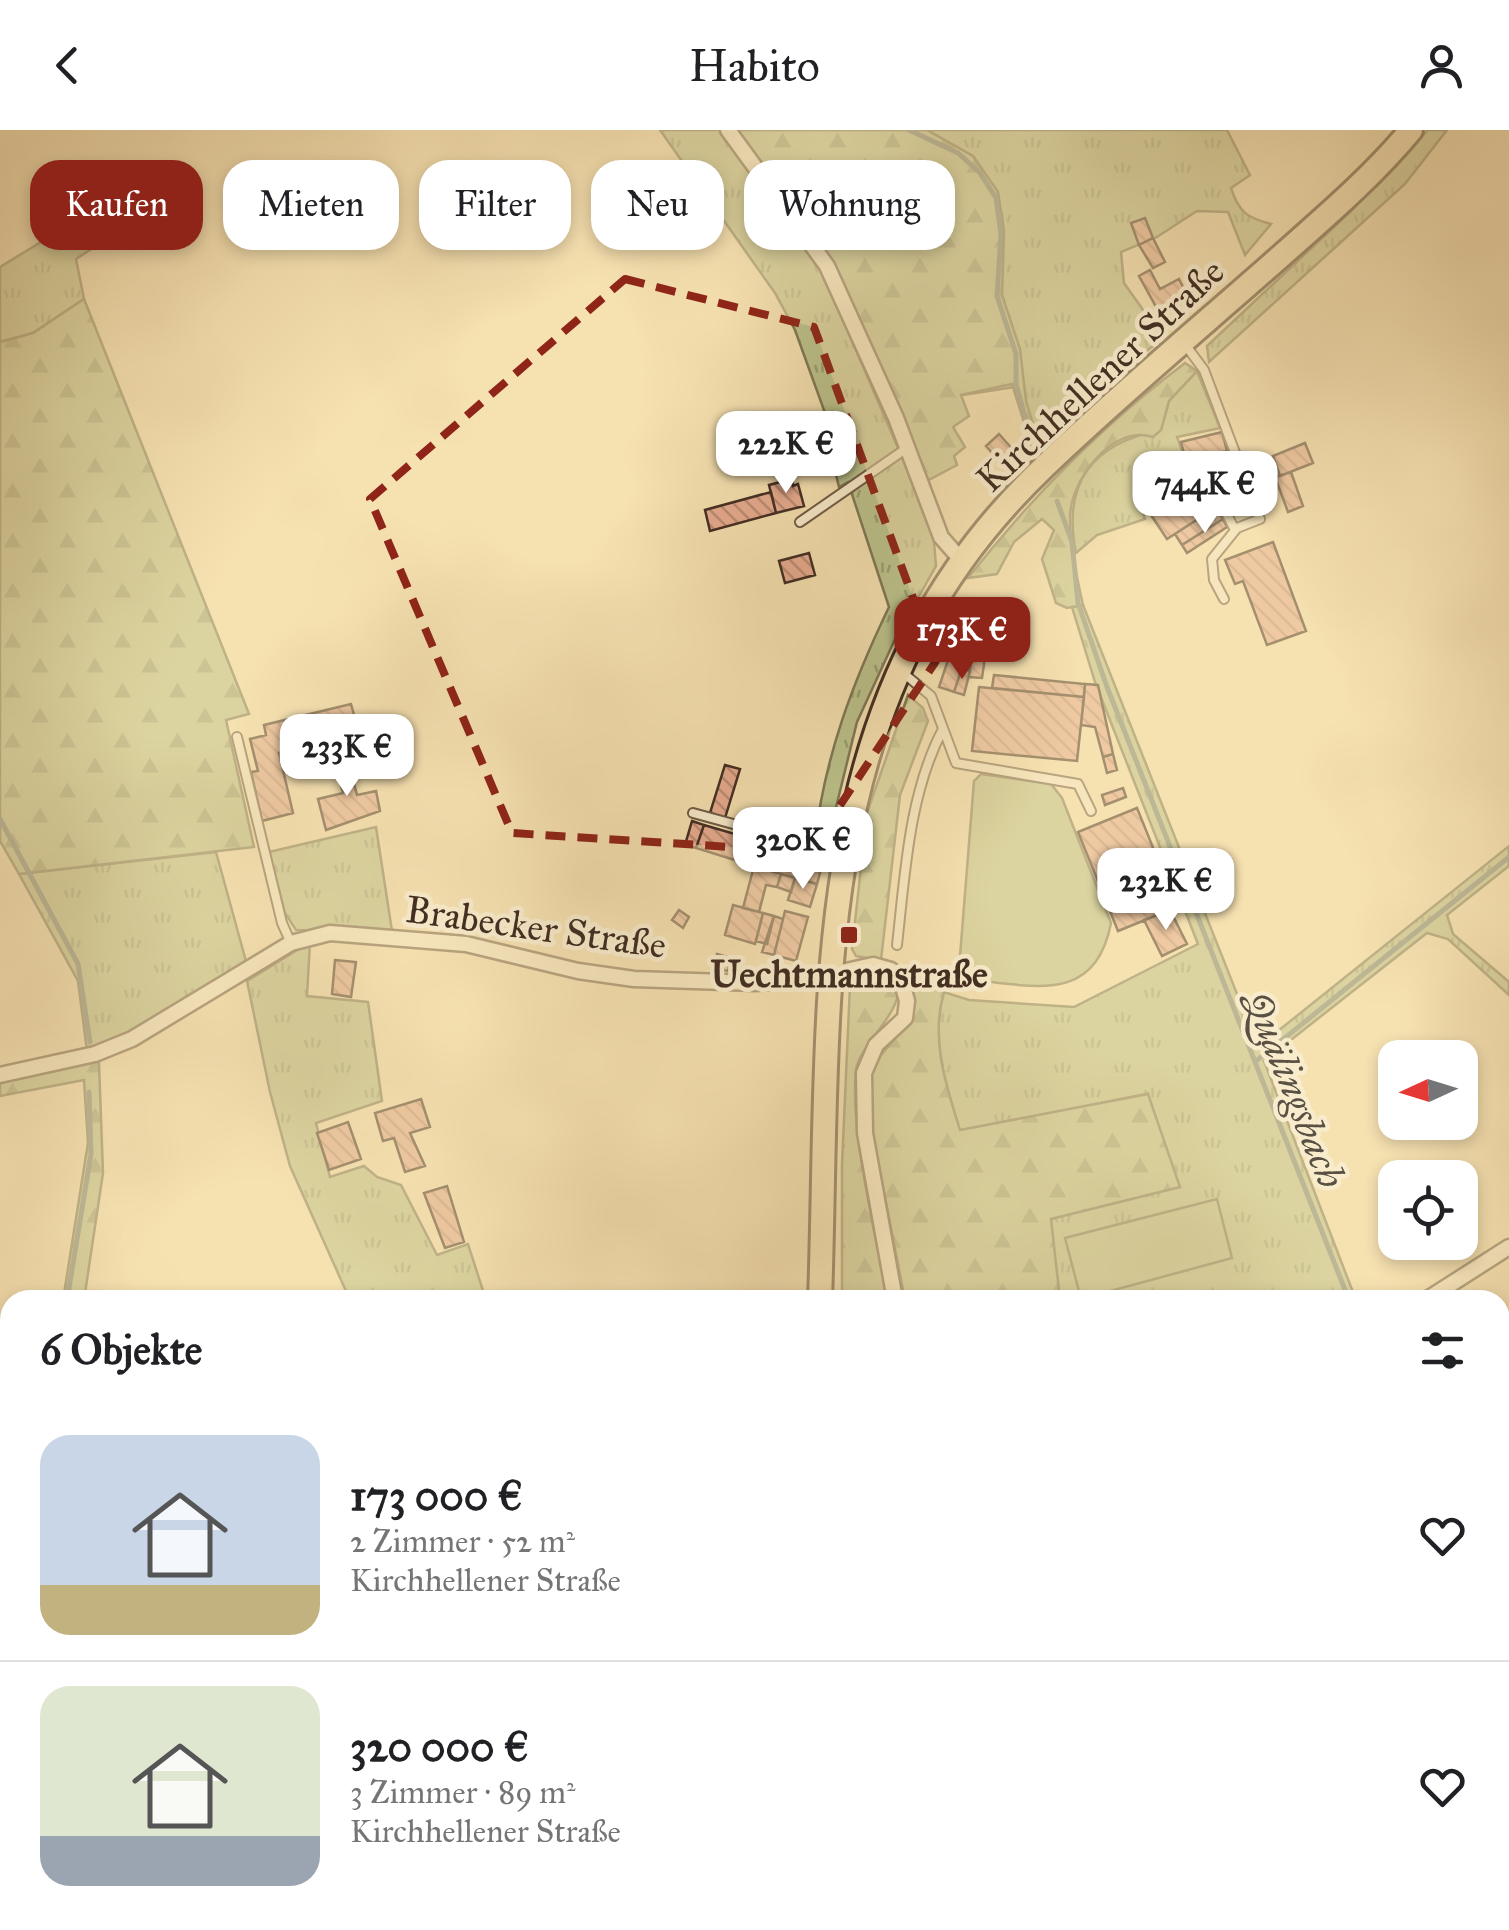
<!DOCTYPE html>
<html lang="de">
<meta charset="utf-8">
<style>
body{margin:0;font-family:"IM FELL Great Primer",serif;background:#f2f2f2;color:#202124;height:100vh;display:flex;flex-direction:column;font-size:38px;white-space:nowrap}
*{box-sizing:border-box;margin:0}
p{font-size:32px;color:#757577}
.icon{flex:none;width:55px;height:55px;fill:none;stroke:currentColor;stroke-width:2;stroke-linecap:round;stroke-linejoin:round}
.map{position:relative;flex:1;overflow:hidden}
.panel{position:absolute;left:0px;top:1160px;width:1510px;height:640px;display:flex;flex-direction:column;background:#fff;border-radius:30px 30px 0 0;box-shadow:0 5px 15px #0003}
.panel>*{flex:none}
.top-card{position:absolute;left:30px;top:30px;width:1000px;height:90px;display:flex;gap:20px}
.needle{width:65px;rotate:266deg}
.fabs{position:absolute;left:1378px;top:910px;display:grid;gap:20px}
.fabs a{display:grid;place-items:center;width:100px;height:100px;border-radius:20px;background:#fff;box-shadow:0 5px 15px #0003;font-size:50px}
.price{position:absolute;translate:-50% -85px;padding:0 22px;border-radius:20px;background:#fff;color:#222;font-size:32px;line-height:65px;filter:drop-shadow(0 2px 5px #0008)}
.price::after{content:'';position:absolute;left:50%;top:60px;width:30px;height:22px;margin-left:-15px;background:inherit;clip-path:polygon(0 0,100% 0,50% 100%)}
.price.selected{background:#8f2418;color:#fff}
ul{padding:0;list-style:none}
li{display:flex;align-items:center;gap:30px;height:250px;padding:0 40px}
li+li{border-top:2px solid #e0e0e0}
li span{display:grid;place-items:center;flex:none;width:280px;height:200px;border-radius:30px;color:#555}
li>.icon{margin-inline-start:auto}
span .icon{width:120px;height:120px;fill:#fffc;stroke-width:1}
li b{font-size:42px}
h2{display:flex;justify-content:space-between;align-items:center;height:120px;padding:0 40px;font-size:42px}
.chip{padding:0 35px;border-radius:30px;background:#fff;box-shadow:0 5px 15px #0003;font-size:35px;line-height:90px}
.chip.selected{background:#8f2418;color:#fff}
header{display:flex;justify-content:space-between;align-items:center;height:130px;padding:0 40px;background:#fff;font-size:45px;font-weight:600}
.map>svg:first-child{display:block}
.grass{fill:url(#grass-tufts);stroke:#7e7856;stroke-width:2.5}
.forest{fill:url(#forest-firs);stroke:#7e7856;stroke-width:2.5}
.pitch{fill:#bcc38c;stroke:#7e7856;stroke-width:2.5}
.lines{fill:none;stroke-linecap:round;stroke-linejoin:round}
.stream{stroke:#788376;stroke-width:5}
.building{fill:url(#building-back-hatch);stroke:#412d21;stroke-width:2.5}
.lane-casing{stroke:#6e5a45;stroke-width:12}
.street-casing{stroke:#6e5a45;stroke-width:19}
.primary-casing{stroke:#412d21;stroke-width:28}
.highway-casing{stroke:#412d21;stroke-width:30}
.lane{stroke:#f9eccc;stroke-width:8}
.street{stroke:#f9eccc;stroke-width:14}
.primary{stroke:#f6e1b1;stroke-width:22}
.highway{stroke:#f6e1b1;stroke-width:25}
.marked{fill:none;stroke:#8f2418;stroke-width:8;stroke-dasharray:20 12;stroke-linejoin:round}
.poi-dot{fill:#8f2418;stroke:#f9eccc;stroke-width:4}
.labels{text-anchor:middle;stroke-width:9;stroke-linejoin:round;paint-order:stroke}
.street-label{font-size:38px;fill:#412d21;stroke:#f9eccc}
.poi-label{font-size:38px;font-weight:bold;fill:#412d21;stroke:#f9eccc}
.water-label{font-size:40px;font-style:italic;fill:#585144;stroke:#f9eccc}
</style>
<header><svg class="icon" aria-label="back" viewBox="0 0 24 24"><path d="M15 5l-7 7 7 7"/></svg>Habito<svg class="icon" aria-label="person" viewBox="0 0 24 24"><circle cx="12" cy="8" r="4"/><path d="M4 21q1-7 8-7t8 7"/></svg></header>
<div class="map">
<svg width="1509" height="1800" viewBox="0 0 1509 1800">
<defs>
<pattern id="grass-tufts" width="24" height="20" patternUnits="userSpaceOnUse" patternTransform="scale(2.5)"><rect width="24" height="20" fill="#bcc38c"/><path d="M3 7l-1-3M5 7V3M7 7l1-3M15 17l-1-3M17 17v-4M19 17l1-3" fill="none" stroke="#9a9f72"/></pattern>
<pattern id="forest-firs" width="22" height="20" patternUnits="userSpaceOnUse" patternTransform="scale(2.5)"><rect width="22" height="20" fill="#bcc38c"/><path d="M5 1l3.5 6h-7zM16 11l3.5 6h-7z" fill="#9a9f72"/></pattern>
<pattern id="building-back-hatch" width="6" height="6" patternUnits="userSpaceOnUse" patternTransform="scale(2.5)"><rect width="6" height="6" fill="#e7ab90"/><path d="M-1 5l2 2M0 0l6 6M5-1l2 2" fill="none" stroke="#bd8c75"/></pattern>
</defs>
<rect width="100%" height="100%" fill="#f6e1b1"/>
<filter id="stains"><feTurbulence type="fractalNoise" baseFrequency=".002" numOctaves="4"/><feColorMatrix values="0 0 0 0 .2 0 0 0 0 .09 0 0 0 0 .02 0 0 0 .5 -.17"/></filter>
<radialGradient id="worn" r=".72"><stop offset=".6" stop-color="#630" stop-opacity="0"/><stop offset="1" stop-color="#630" stop-opacity=".3"/></radialGradient>
<path class="grass" d="M660,0H720L821,138L933,400L936,436L896,507L857,592L827,714L815,710C825,626 852,554 889,477L848,352L839,357L827,307L833,305L795,200L775,163Z
M741,0H1227L1250,45L1231,58C1239,83 1248,88 1271,94L1245,125L1228,82L1197,81L1157,107L1121,122L1124,153L1163,208L1129,235L1124,230L1031,314L1021,256L899,275Z
M1428,0H1447L1405,54L1209,232L1207,216L1351,81Z
M87,84L111,106L76,129L84,169L33,203L0,212V137Z
M1197,241L1220,298L1177,307L1189,340L1139,373L1145,389L1097,405L1076,423C1062,354 1091,313 1161,300L1169,271Z
M1083,475L1258,917L1509,716V736L1447,785L1453,804L1509,852V865L1448,809L1427,803L1264,931L1356,1170H1060L1050,1089L1147,964L960,1001C946,956 930,908 944,862L969,870L1074,877L1198,814L1095,552L1072,477Z
M376,697L392,801L296,800L285,783L269,722Z
M216,722L247,835L119,909L87,921L78,851L19,744Z
M310,812L307,866L368,872L382,971L316,993L330,1047L364,1036L377,1047L401,1055L437,1125L468,1114L486,1170H350L290,1036L270,962L247,851Z
M529,1790H650L605,1800L590,1793L574,1800H524Z"/>
<path class="forest" d="M736,0H927L973,26L998,62L1004,101L1002,165L1020,219L1026,271L1037,307L1030,311L1012,254L961,265L969,286L953,297L965,317L954,326L957,335L925,352L832,133Z
M84,169L249,584L226,590L254,717L19,744L0,711V212L33,203Z
M1185,233L1197,241L1169,271L1161,300L1153,307C1111,294 1069,352 1070,389C1070,415 1077,449 1083,475L1067,478L1056,473L1042,429L1054,400L1042,389L1014,412L997,444L968,448C1030,369 1104,294 1185,233Z
M908,565L923,578L928,591L900,665L881,830L856,826L852,819L867,683Z
M867,841C941,852 859,909 856,940C849,1000 877,1107 887,1170H842V1035L850,855L858,844Z
M907,842L944,862C930,908 946,956 960,1000L1148,964L1180,1057L1051,1089L1060,1170H905L869,986L871,937L913,887L914,865Z
M95,930L99,933L103,1043L84,1170H63L88,1013L84,950L0,966V950Z
M10,1458V1573L0,1572V1461Z
M1500,1573L1509,1595V1778L1500,1776Z
M5,1656H10V1790H129L133,1800H10L4,1748Z
M382,1790H447L450,1800H387Z
M650,1790H757L760,1800H574L578,1795L605,1800Z"/>
<path class="pitch" d="M981,644L1051,654L1062,668L1111,793C1096,872 1038,857 975,850L960,826L974,651Z
M1217,1069L1232,1128L1081,1169L1065,1108Z"/>
<g class="lines">
<path class="stream" d="M909,0L958,23L980,43L996,68L1001,104L997,166L1016,224V254L1030,305
M1057,371L1072,412L1078,473L1107,557L1349,1170
M0,689L78,834L90,912
M1255,932L1509,727
M67,1170L91,1024L89,962
M1500,1549L1509,1571
M115,1790L120,1800"/>
</g>
<path class="building" d="M1145,88L1153,108L1139,115L1131,93Z
M1153,108L1165,132L1153,138L1139,115Z
M1150,140L1160,159L1179,149L1189,169L1160,184L1139,146Z
M1222,302L1227,321L1186,331L1181,312Z
M999,304L1023,331L1010,343L986,316Z
M1305,313L1313,333L1280,346L1273,326Z
M1227,321L1230,332L1208,338L1206,326Z
M1291,342L1303,376L1288,382L1275,347Z
M1196,348L1215,378L1167,409L1151,385L1182,365L1179,360Z
M792,349L793,356L798,354L804,376L776,383L769,355Z
M771,362L776,383L710,401L705,380Z
M1215,378L1223,389L1182,415L1175,404Z
M1223,389L1227,397L1187,423L1182,415Z
M1273,412L1306,501L1267,515L1243,451L1235,454L1225,430Z
M809,423L815,445L785,453L779,431Z
M948,483L975,493L972,514L968,513L964,526L951,521L949,528L936,516Z
M975,493L993,499L985,528L965,525L968,513L972,514Z
M951,521L971,527L970,541L962,538L954,562L939,557Z
M971,527L985,528L982,548L969,547Z
M962,538L970,541L964,565L954,562Z
M994,545L1085,554L1084,567L992,558Z
M1085,554L1098,555L1113,624L1103,627L1095,597L1081,595Z
M979,557L1084,567L1077,631L972,621Z
M351,574L356,592L363,590L366,602L279,623L293,683L262,691L251,642L258,641L250,609L266,605L264,595Z
M397,609L403,633L377,639L372,616Z
M346,623L357,665L376,661L380,681L326,700L318,669L343,663L333,626Z
M1113,624L1117,640L1107,643L1103,627Z
M725,635L740,639L725,688L710,683Z
M1123,658L1126,667L1105,675L1102,665Z
M1137,678L1177,777L1118,801L1078,702Z
M692,691L704,695L696,718L685,715Z
M704,695L752,709L744,733L696,718Z
M748,720L800,733L795,748L744,733Z
M802,726L823,732L817,754L795,748Z
M754,736L781,744L777,757L766,755L759,782L743,778Z
M781,744L795,748L791,762L777,757Z
M795,748L817,754L810,777L788,770Z
M733,775L763,783L755,814L725,805Z
M679,780L689,787L683,798L672,790Z
M1170,780L1187,814L1162,826L1144,790Z
M785,781L808,787L796,831L774,825Z
M763,783L774,786L767,814L756,811Z
M774,786L783,789L774,825L762,822Z
M717,824L731,828L728,841L714,838Z
M335,830L356,832L351,867L332,864Z
M421,969L430,997L410,1003L425,1036L405,1042L394,1008L383,1011L375,983Z
M348,992L361,1029L329,1040L317,1003Z
M447,1056L464,1112L445,1118L424,1063Z"/>
<g class="lines">
<g class="lane-casing">
<path id="lane" d="M1184,213L1204,240L1260,389L1237,398L1212,429L1214,450L1224,469
M800,392L907,318
M1235,400L1212,356L1242,343
M902,542L931,566L956,633L1078,654L1091,681
M237,607L282,793L291,813
M693,683L843,724
M897,815C905,744 909,663 943,599"/>
</g>
<g class="street-casing">
<path id="street" d="M728,0L827,136L896,288L941,407L962,431
M0,945L95,924L132,909L291,813L330,803L466,814L578,841L634,849L755,853L805,850L873,835L891,840L902,853L907,871L905,888L876,915L864,943L865,1003L895,1170
M1426,1170L1509,1117
M879,1800L880,1794"/>
</g>
<g class="primary-casing">
<path id="primary" d="M820,1170C831,864 802,567 1044,337C1120,264 1202,196 1281,126C1326,86 1373,46 1411,0
M804,1800L805,1790"/>
</g>
<g class="highway-casing">
<path id="highway" d="M0,1593L10,1594
M0,1626L10,1627
M458,1790L461,1800
M1220,1790L1281,1800
M1418,1790L1471,1800
M513,1800L517,1790"/>
</g>
<use href="#lane" class="lane"/>
<use href="#street" class="street"/>
<use href="#primary" class="primary"/>
<use href="#highway" class="highway"/>
</g>
<path d="M0 0H1509V1800H0ZM625,149L814,197L936,531L809,722L512,703L370,369Z" fill="#f6e1b1" fill-opacity=".55" fill-rule="evenodd"/>
<path class="marked" d="M625,149L814,197L936,531L809,722L512,703L370,369Z"/>
<rect class="poi-dot" x="839" y="795" width="20" height="20" rx="5"/>
<g class="labels">
<g class="street-label">
<text transform="translate(1100 245) rotate(-43)" y="13">Kirchhellener Straße</text>
<text transform="translate(536 797) rotate(8)" y="13">Brabecker Straße</text>
</g>
<g class="poi-label">
<text x="849" y="857">Uechtmannstraße</text>
</g>
<g class="water-label">
<text transform="translate(1295 959) rotate(68)" y="14">Quälingsbach</text>
</g>
</g>
<rect width="100%" height="100%" filter="url(#stains)"/>
<rect width="100%" height="100%" fill="url(#worn)"/>
</svg>
<div class="fabs">
<a><svg class="needle" viewBox="-14 -14 28 28"><path d="M0-13l5 13h-10z" fill="#e53935"/><path d="M0 13l5-13h-10z" fill="#757577"/></svg></a>
<a><svg class="icon" aria-label="locate" viewBox="0 0 24 24"><circle cx="12" cy="12" r="6"/><path d="M12 2v4M12 18v4M2 12h4M18 12h4"/></svg></a>
</div>
<b class="price" style="left:786px;top:366px">222K €</b>
<b class="price" style="left:1205px;top:406px">744K €</b>
<b class="price selected" style="left:962px;top:552px">173K €</b>
<b class="price" style="left:347px;top:669px">233K €</b>
<b class="price" style="left:803px;top:762px">320K €</b>
<b class="price" style="left:1166px;top:803px">232K €</b>
<div class="top-card">
<a class="chip selected">Kaufen</a>
<a class="chip">Mieten</a>
<a class="chip">Filter</a>
<a class="chip">Neu</a>
<a class="chip">Wohnung</a>
</div>
<section class="panel">
<h2>6 Objekte<svg class="icon" aria-label="filters" viewBox="0 0 24 24"><path d="M4 7h16M4 17h16"/><circle cx="9" cy="7" r="2"/><circle cx="15" cy="17" r="2"/></svg></h2>
<ul>
<li><span style="background:linear-gradient(#c9d6e8 75%,#c2b280 0)"><svg class="icon" aria-label="home" viewBox="0 0 24 24"><path d="M3 11l9-7 9 7M6 9v11h12V9"/></svg></span><div><b>173 000 €</b><p>2 Zimmer · 52 m²</p><p>Kirchhellener Straße</p></div><svg class="icon" aria-label="heart" viewBox="0 0 24 24"><path d="M12 20l-8-8c-3-5 5-10 8-4 3-6 11-1 8 4z"/></svg></li>
<li><span style="background:linear-gradient(#dfe7d0 75%,#9aa5b1 0)"><svg class="icon" aria-label="home" viewBox="0 0 24 24"><path d="M3 11l9-7 9 7M6 9v11h12V9"/></svg></span><div><b>320 000 €</b><p>3 Zimmer · 89 m²</p><p>Kirchhellener Straße</p></div><svg class="icon" aria-label="heart" viewBox="0 0 24 24"><path d="M12 20l-8-8c-3-5 5-10 8-4 3-6 11-1 8 4z"/></svg></li>
</ul>
</section>
</div>
